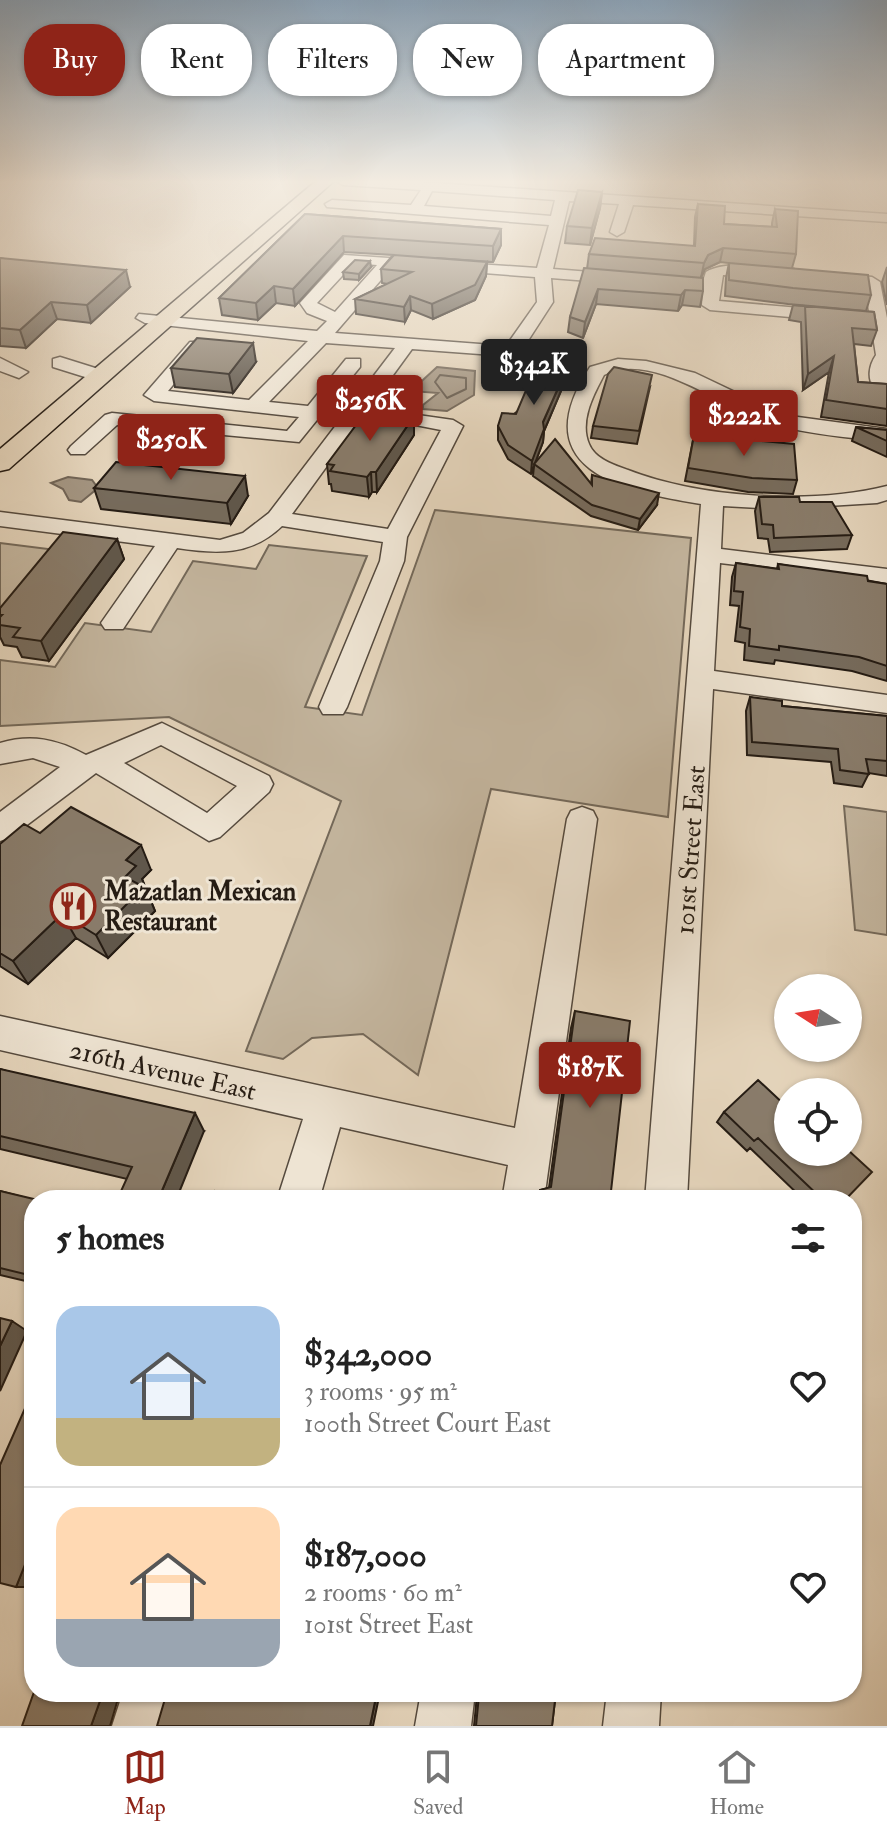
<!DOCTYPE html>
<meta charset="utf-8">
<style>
body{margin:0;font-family:"IM FELL Double Pica",serif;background:#f6f6f6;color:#222;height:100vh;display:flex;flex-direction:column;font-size:30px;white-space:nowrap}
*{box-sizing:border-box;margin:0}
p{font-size:26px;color:#767676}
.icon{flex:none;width:44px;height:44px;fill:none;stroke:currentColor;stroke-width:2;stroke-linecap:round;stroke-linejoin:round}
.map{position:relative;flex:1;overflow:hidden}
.side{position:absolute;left:24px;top:1190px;width:838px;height:512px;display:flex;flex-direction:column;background:#fff;border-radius:32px;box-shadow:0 2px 6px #0004}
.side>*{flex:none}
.top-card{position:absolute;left:24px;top:24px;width:840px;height:72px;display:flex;gap:16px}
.needle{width:52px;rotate:282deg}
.controls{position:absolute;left:774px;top:974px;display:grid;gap:16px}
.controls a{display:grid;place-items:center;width:88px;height:88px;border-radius:50%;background:#fff;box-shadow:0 2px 6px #0004;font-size:40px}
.price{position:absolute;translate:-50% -68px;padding:0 18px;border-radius:8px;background:#8f2418;color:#fff;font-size:26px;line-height:52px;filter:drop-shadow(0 2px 4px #0008)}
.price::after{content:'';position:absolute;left:50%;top:48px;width:24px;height:18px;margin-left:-12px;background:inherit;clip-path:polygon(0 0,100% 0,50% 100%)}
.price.selected{background:#222;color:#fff}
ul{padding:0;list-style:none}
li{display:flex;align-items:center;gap:24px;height:200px;padding:0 32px}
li+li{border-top:2px solid #e0e0e0}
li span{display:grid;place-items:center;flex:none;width:224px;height:160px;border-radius:24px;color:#555}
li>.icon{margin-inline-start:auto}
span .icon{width:96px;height:96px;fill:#fffc;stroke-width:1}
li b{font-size:34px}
h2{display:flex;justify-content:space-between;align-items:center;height:96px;padding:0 32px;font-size:34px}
.chip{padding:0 28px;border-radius:32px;background:#fff;box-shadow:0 2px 6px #0004;font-size:28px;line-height:72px}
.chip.selected{background:#8f2418;color:#fff}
.tab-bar{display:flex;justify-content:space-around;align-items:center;height:112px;border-top:2px solid #e0e0e0;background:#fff;font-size:22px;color:#767676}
.tab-bar a{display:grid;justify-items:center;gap:4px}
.tab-bar .selected{color:#8f2418}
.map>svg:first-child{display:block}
.green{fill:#c4b69f;stroke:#74695a;stroke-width:2}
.water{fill:#a49683;stroke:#716557;stroke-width:2}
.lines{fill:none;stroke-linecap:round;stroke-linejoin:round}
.shore{stroke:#64594c;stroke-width:2}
.minor-casing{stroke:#554a3e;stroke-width:3}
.major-casing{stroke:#251c14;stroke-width:3}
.minor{fill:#eee4d3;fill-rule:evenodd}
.major{fill:#e5d5bc;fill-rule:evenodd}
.wall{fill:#766b5c;stroke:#251c14;stroke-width:2}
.shaded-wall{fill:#60574b;stroke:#251c14;stroke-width:2}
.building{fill:#897c6b;stroke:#251c14;stroke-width:2}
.labels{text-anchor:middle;stroke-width:6;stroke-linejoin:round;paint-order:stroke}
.street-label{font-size:26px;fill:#251c14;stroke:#eee4d3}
.poi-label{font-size:26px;font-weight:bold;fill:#251c14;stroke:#eee4d3;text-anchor:start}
</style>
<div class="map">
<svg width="887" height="1726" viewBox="0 0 887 1726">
<rect width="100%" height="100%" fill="#e5d5bc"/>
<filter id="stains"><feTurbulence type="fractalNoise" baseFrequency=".0025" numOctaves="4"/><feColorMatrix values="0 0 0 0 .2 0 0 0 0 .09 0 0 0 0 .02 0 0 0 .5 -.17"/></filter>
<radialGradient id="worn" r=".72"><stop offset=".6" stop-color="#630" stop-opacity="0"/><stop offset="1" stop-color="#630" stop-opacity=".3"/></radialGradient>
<path class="green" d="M435,510L691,538L668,817L491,789L418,1075L363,1034L312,1038L283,1059L246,1051L341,801L169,717L0,726V660L55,667L85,623L151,632L193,561L256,569L269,545L367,556L305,707L362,715Z
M0,543L56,550L0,622Z
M844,806L887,812V935L855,930Z"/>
<path class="water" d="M437,367L475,371L474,395L447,411L423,409V405L438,393L411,391Z
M68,477L92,480L98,488L81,502L69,500L63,489L51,483Z"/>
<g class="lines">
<path class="shore" d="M440,375L466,378V389L447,398L435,382Z"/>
<g class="minor-casing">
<path id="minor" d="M336,181H406L887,214V222L633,205L624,232L617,236L610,232L619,204L569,201L553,269L703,281L706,272C722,262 766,263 780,274L778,277L723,275L719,301L835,311L844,316L835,321L710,310L702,305L703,290L551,278L553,302L520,353L507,356L412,349L369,408L453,420L463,426L407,537L404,561L347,707L343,714H323L319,707L380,561L383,542L282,526C251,556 217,554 177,548L123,629H105L101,623L155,546L0,526V512L220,540L243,533L269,513L395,348L326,343L269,402L308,406L346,359H360V367L299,442L117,425L85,454H71L68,450L71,446L105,415L112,413L287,431L299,417L154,401L144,395L190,342H201L210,347L200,352L168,391L249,400L308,341L145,323L136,318L139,314L317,331L327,321L307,313L300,303L344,255L537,268L549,225L327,207L325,204L332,200L411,205L421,190L343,185ZM432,191L555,200L551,216L424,206ZM354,263L377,265L335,312L317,303ZM393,266L535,277L537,302L506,346L335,333ZM364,415L441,430L388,529L292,514Z
M826,273L872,277L880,282L887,318V389H874C867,378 869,365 876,355L865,286L820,281L818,278Z
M60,357L108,372L110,376L101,382L53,367V359Z
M0,358L28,372L19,378L0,371Z
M618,359L646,361L695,373L783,415L887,429V441C848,438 809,434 771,424C726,411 653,349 604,375C594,394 579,421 589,444C595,459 614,465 628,470C700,498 812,505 887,486V500L877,503L778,509L723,506L721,549L887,569V583L720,563L714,671L887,695V713L713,689L687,1200H645L701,504C618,491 524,468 590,367Z
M162,723L269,776L273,784L269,792L220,837L209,841L96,773L11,837L0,841V812L60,767L33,758L0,764V743C31,734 57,739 86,755ZM161,745L237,786L207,813L124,763Z
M582,807L593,811L597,819L544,1200H502L508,1165L340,1127L319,1200H277L303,1119L0,1050V1016L515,1128L567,819L571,811Z
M123,1692H177L168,1726H112Z
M421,1692H475L471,1726H415Z
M607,1692H661L659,1726H603Z"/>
</g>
<g class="major-casing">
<path id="major" d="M316,181H334L9,469L0,471V449Z"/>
</g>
<use href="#minor" class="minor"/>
<use href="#major" class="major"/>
</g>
<path class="wall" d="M602,192L600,208L590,245L565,243L567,226Z
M698,204L724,224L772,227V223L775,209L796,254L792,268L871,295L866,311L788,304L725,296L726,278L729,263L720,262L705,269L701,277L703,291L700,307L682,305L678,311L596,304L583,338L568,332L570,317L587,269L589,254L694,246L695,217Z
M305,214L501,229V245L493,262L436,258L487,262L486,276L475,300L433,319L411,310L405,322L356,314L355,299L387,284L382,283L381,269L393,255L344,252L295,306L276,303L258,320L222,315L219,298Z
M0,258L130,287L91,323L57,319L26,348L0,346Z
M371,267L359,280L344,279L343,272Z
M887,267V305L882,282Z
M793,305L874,312L877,330L871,346L854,344L858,382L887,384V426L821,417L829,372L803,390L801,322L789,320Z
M256,362L233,393L175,387L171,368Z
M569,372L544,431L543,442L535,463L591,484L592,475L657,505L638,530L591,516L533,476L534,466L531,474L508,459L498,440V426Z
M650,387L637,444L591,438L593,426Z
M414,416V435L377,492H372L369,497L332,491L331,484H329L327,464Z
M856,427L887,430V457L852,441Z
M694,435L797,480L793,494L748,492L685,481Z
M94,488L248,496L231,524L101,509Z
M759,497L800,502L852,535L847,549L770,552L768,539L758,538L755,511Z
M117,539L124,559L49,661L22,657L17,647L4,645L0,637V608Z
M736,563L777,569L778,564L887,584V681L852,671L775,660L774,664L744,660L745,643L735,641L739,606L730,605L732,577Z
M750,697L782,706L887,716V776L869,773L862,787L834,783L831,762L747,755L746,711Z
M40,833L151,870L142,879L155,911L108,958L76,938L28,984L0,966V844Z
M575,1011L610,1200H538L540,1190L549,1188L571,1028Z
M0,1069L204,1131L127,1179L0,1149Z
M724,1112L845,1200H804L750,1148L747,1151L717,1122Z
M0,1191L34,1200V1283L0,1275Z
M463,1692H556L552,1726H474L477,1695L463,1694Z"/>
<path class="shaded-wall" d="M602,192L600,208L590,245L592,228Z
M501,229V245L493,262V246Z
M343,236L344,252L295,306L293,289Z
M723,248L720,262L705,269L701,278L704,263L708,255Z
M370,261L371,267L359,280V274Z
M487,262L486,276L475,300L433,319L432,304Z
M126,270L130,287L91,323L87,305Z
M274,286L276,303L258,320L256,303Z
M598,289L596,304L583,338L585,322Z
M685,290L682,305L678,311L681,295Z
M410,296L411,310L405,322L404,307Z
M51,302L57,319L26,348L20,330Z
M253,343L256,362L233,393L229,374Z
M834,356L829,372L803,390L808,374Z
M571,359L569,372L544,431L543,442L531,474L532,461L543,422Z
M414,416V435L377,492L376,472Z
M371,472L372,492L369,497L367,477Z
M245,476L248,496L231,524L227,503Z
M659,493L657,505L638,530L640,519Z
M117,539L124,559L49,661L41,641Z
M141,845L151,870L142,879L155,911L108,958L96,935L125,877L126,860Z
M62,914L76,938L28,984L13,961Z
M195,1113L204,1131L176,1200H158Z
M12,1321L27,1331L0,1391V1346Z
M34,1542V1587H16Z
M107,1692H120L110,1726H91L101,1698Z
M377,1692H380L373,1726H370Z"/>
<path class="building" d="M578,190L602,192L592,228L567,226Z
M698,204L725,206L724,224L777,227L775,209L798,211L796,254L723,248L708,255L704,263L589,254L595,238L695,246Z
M305,214L501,229L493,246L343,236L293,289L274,286L256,303L219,298Z
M394,255L487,262L475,285L432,304L410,296L404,307L355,299L412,272L381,269Z
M0,258L126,270L87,305L51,302L20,330L0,328Z
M355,260L370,261L359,274L343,272Z
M729,263L868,275L871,295L793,288L729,280Z
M584,268L703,278V291L685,290L681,295L598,289L585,322L570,317Z
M793,305L874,312L877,330L852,328L858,382L887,384V409L826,400L834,356L808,374L805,306Z
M197,338L253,343L229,374L171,368Z
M541,355L571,359L543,422L544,429L532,461L508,445L498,426L502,413L516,414Z
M614,367L652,375L639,431L593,426L608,374Z
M368,409L414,416L376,472H371L367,477L330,471L334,465L327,464Z
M856,427L887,430V441Z
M694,435L794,444L797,480L752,478L688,468Z
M555,439L592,485V475L659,493L640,519L592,505L534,464Z
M116,462L245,476L227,503L94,488Z
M759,497H799L800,502H832L852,535L774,538L773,525L762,524Z
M63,532L117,539L41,641L13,637L20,628L0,625V617L2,615H0V608Z
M736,563L779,569L778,564L867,576L868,581L887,584V666L859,657L779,646V650L749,646L750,629L740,627L743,592L734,591Z
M750,697L782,701V706L887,716V761L866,759L869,774L840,770L838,749L752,742Z
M71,807L141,845L126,860L136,866L125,877L144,887L96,935L62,914L13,961L0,953V844L24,824L40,833Z
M575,1011L630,1021L610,1200H539L540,1190L551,1187Z
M0,1069L195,1113L158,1200H117L132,1167L0,1136Z
M758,1080L788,1108V1152H848V1150L872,1172L845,1200H823L758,1138L754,1141L724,1112Z
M0,1191L38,1200H34L33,1276L0,1268Z
M215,1191L256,1200H212Z
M0,1318L12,1321L0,1346Z
M34,1388V1510L30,1520L34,1521V1542L16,1587L0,1583V1465Z
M34,1692H107L105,1695L101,1698L91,1726H22Z
M167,1692H377L370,1726H157Z
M463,1692H556L552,1726H476L479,1695L463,1694Z"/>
<linearGradient id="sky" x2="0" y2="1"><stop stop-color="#8da8c0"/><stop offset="0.43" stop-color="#f3ece1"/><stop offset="1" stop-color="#f3ece1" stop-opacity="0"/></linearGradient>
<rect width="887" height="423" fill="url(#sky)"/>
<defs>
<g id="restaurant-ring" transform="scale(2.3)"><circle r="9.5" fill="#eee4d3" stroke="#8f2418" stroke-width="1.5"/><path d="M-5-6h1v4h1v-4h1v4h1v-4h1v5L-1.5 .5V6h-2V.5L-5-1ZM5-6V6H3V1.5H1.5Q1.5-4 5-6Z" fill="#8f2418"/></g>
</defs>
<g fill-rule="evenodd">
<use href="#restaurant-ring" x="73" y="906"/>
</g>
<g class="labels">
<g class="street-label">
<text transform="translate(690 850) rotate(-86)" y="9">101st Street East</text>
<text transform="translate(163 1070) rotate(13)" y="9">216th Avenue East</text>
</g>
<g class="poi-label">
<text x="104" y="900">Mazatlan Mexican<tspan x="104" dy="30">Restaurant</tspan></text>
</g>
</g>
<rect width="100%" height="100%" filter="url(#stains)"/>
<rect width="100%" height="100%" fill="url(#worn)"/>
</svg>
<div class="controls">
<a><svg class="needle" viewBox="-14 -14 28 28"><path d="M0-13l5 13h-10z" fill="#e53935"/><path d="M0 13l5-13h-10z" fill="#767676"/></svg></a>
<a><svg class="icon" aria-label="locate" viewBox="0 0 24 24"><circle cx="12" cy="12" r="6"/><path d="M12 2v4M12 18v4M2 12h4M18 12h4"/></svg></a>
</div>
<b class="price selected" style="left:534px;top:407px">$342K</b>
<b class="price" style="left:370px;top:443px">$256K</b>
<b class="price" style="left:744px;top:458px">$222K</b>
<b class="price" style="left:171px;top:482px">$250K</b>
<b class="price" style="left:590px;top:1110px">$187K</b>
<div class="top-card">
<a class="chip selected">Buy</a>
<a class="chip">Rent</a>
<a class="chip">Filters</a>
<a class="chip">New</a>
<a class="chip">Apartment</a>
</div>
<section class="side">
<h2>5 homes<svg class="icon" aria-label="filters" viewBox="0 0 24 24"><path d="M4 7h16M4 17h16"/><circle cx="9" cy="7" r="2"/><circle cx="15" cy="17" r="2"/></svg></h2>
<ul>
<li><span style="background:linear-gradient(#a9c7e8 70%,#c2b280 0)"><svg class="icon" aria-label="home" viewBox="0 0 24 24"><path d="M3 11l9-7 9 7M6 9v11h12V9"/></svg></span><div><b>$342,000</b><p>3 rooms · 95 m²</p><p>100th Street Court East</p></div><svg class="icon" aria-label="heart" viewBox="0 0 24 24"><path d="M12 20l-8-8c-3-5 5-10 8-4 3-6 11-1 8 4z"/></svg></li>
<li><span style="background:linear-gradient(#ffd9b3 70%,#9aa5b1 0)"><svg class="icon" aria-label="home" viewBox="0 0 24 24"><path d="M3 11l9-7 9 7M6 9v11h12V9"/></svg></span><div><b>$187,000</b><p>2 rooms · 60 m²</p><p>101st Street East</p></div><svg class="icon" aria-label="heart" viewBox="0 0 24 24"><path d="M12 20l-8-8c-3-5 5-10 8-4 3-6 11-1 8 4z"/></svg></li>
</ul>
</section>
</div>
<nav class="tab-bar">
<a class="selected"><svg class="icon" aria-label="map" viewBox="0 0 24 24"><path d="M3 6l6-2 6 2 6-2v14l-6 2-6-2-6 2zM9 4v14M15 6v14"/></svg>Map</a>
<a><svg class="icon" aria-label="saved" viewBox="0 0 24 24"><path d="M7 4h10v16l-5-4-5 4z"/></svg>Saved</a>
<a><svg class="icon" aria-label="home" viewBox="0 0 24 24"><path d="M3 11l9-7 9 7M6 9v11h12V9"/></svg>Home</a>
</nav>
